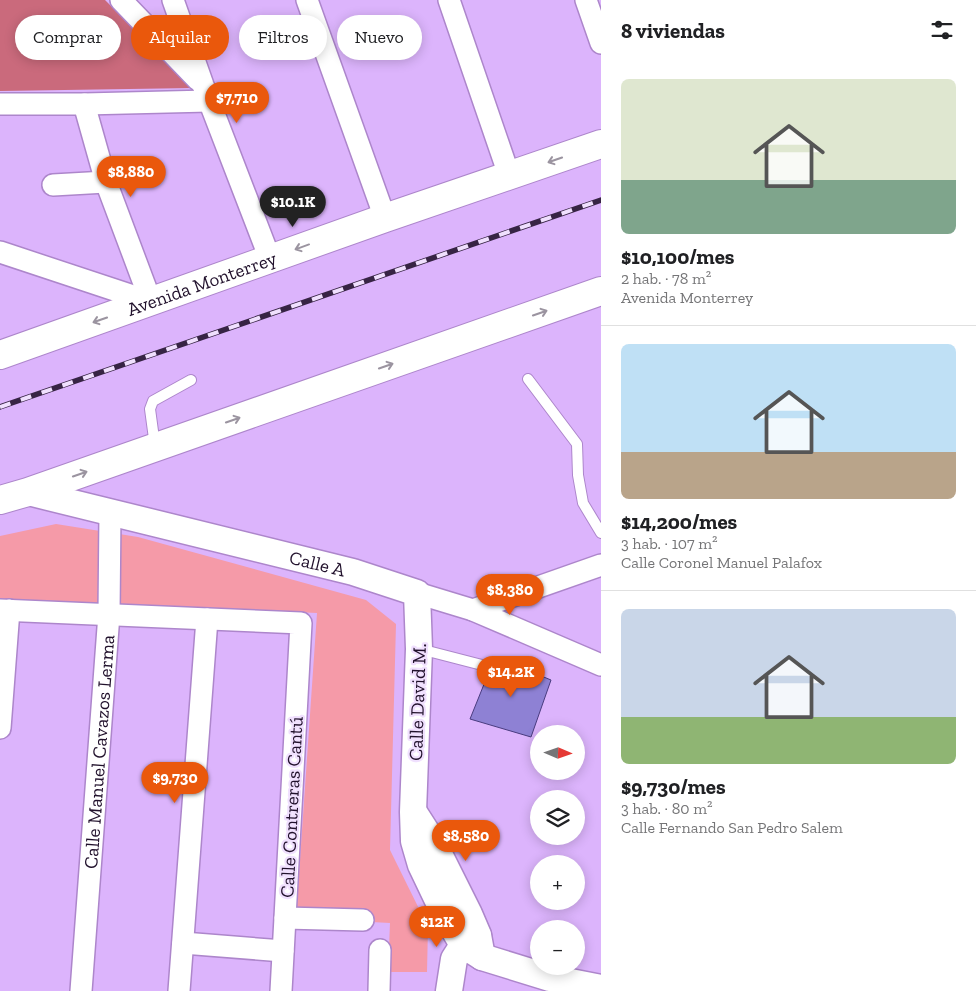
<!DOCTYPE html>
<html lang="es">
<meta charset="utf-8">
<style>
body{margin:0;font-family:"Zilla Slab",serif;background:#f6f6f6;color:#202124;height:100vh;display:flex;flex-direction:column;font-size:19px;white-space:nowrap}
*{box-sizing:border-box;margin:0}
p{font-size:16px;color:#757577}
.icon{flex:none;width:28px;height:28px;fill:none;stroke:currentColor;stroke-width:2;stroke-linecap:round;stroke-linejoin:round}
.map{position:relative;flex:1;overflow:hidden}
.drawer{display:flex;flex-direction:column;background:#fff;width:375px}
.drawer>*{flex:none}
.banner{position:absolute;left:15px;top:15px;width:475px;height:45px;display:flex;gap:10px}
.needle{width:32px;rotate:92deg}
.buttons{position:absolute;left:530px;top:725px;display:grid;gap:10px}
.buttons a{display:grid;place-items:center;width:55px;height:55px;border-radius:50%;background:#fff;box-shadow:0 2px 12px #0003;font-size:25px}
.price{position:absolute;translate:-50% -42px;padding:0 11px;border-radius:18px;background:#ea580c;color:#fff;font-size:16px;line-height:32px;filter:drop-shadow(0 1px 2px #0008)}
.price::after{content:'';position:absolute;left:50%;top:30px;width:15px;height:11px;margin-left:-8px;background:inherit;clip-path:polygon(0 0,100% 0,50% 100%)}
.price.active{background:#222;color:#fff}
ul{padding:0;list-style:none}
li{display:grid;align-content:center;gap:10px;height:265px;padding:0 20px}
li+li{border-top:1px solid #e0e0e0}
li span{display:grid;place-items:center;height:155px;border-radius:8px;color:#555}
li>.icon{margin-inline-start:auto}
span .icon{width:90px;height:90px;fill:#fffc;stroke-width:1}
li b{font-size:21px}
h2{display:flex;justify-content:space-between;align-items:center;height:60px;padding:0 20px;font-size:21px}
.tag{padding:0 18px;border-radius:22px;background:#fff;box-shadow:0 2px 12px #0003;font-size:18px;line-height:45px}
.tag.active{background:#ea580c;color:#fff}
main{display:flex;flex:1;min-height:0}
.map>svg:first-child{display:block}
.green{fill:#f59aa8}
.forest{fill:#ca6a7c}
.building{fill:#8e81d4;stroke:#493c7f}
.lines{fill:none;stroke-linecap:round;stroke-linejoin:round}
.service-casing{stroke:#ad86cb;stroke-width:12}
.minor-casing{stroke:#ad86cb;stroke-width:24}
.tertiary-casing{stroke:#ad86cb;stroke-width:29}
.secondary-casing{stroke:#ad86cb;stroke-width:30}
.service{stroke:#fff;stroke-width:10}
.minor{stroke:#fff;stroke-width:21}
.tertiary{stroke:#fff;stroke-width:26}
.secondary{stroke:#fff;stroke-width:28}
.rail-casing{stroke:#372444;stroke-width:5.5}
.rail{stroke:#f0e0fe;stroke-width:4;stroke-dasharray:11;stroke-linecap:butt}
.oneway{stroke:#9b94a0}
.labels{text-anchor:middle;stroke-width:4.5;stroke-linejoin:round;paint-order:stroke}
.street-label{font-size:19px;fill:#21112c;stroke:#f0e0fe}
</style>
<main>
<div class="map">
<svg width="601" height="991" viewBox="0 0 601 991">
<rect width="100%" height="100%" fill="#dcb4fc"/>
<path class="green" d="M56,524L138,537L366,600L396,624L390,850L428,927L427,972H388L390,923L296,918L317,613L0,599V536Z"/>
<path class="forest" d="M0,0H105L193,88L0,91Z"/>
<path class="building" d="M495,657L551,680L531,737L470,719Z"/>
<g class="lines">
<g class="service-casing">
<path id="service" d="M528,379L577,444L578,475L583,503L601,533
M155,446L150,409L153,401L191,380
M420,649L482,665"/>
</g>
<g class="minor-casing">
<g id="minor">
<path d="M121,0L198,80"/>
<path d="M173,0L203,85L270,259"/>
<path d="M307,0L385,218"/>
<path d="M449,0L509,175"/>
<path d="M586,0L601,43"/>
<path d="M0,104H84L209,101"/>
<path d="M84,104L106,182L151,302"/>
<path d="M53,185L106,182"/>
<path d="M0,252L151,302"/>
<path d="M417,593L473,610L601,565"/>
<path d="M0,610L301,623L281,991"/>
<path d="M473,610L601,665"/>
<path d="M0,728L9,610"/>
<path d="M285,918L363,920"/>
<path d="M183,943L283,951"/>
<path id="s1" d="M81,991L109,614L110,513"/>
<path d="M179,991L207,619"/>
<path d="M379,991L380,950"/>
</g>
</g>
<g class="tertiary-casing">
<g id="tertiary">
<path id="s2" d="M28,492L353,572L417,593L419,649L413,812L414,841L421,865L443,911L463,945L482,957L550,978L601,988"/>
<path d="M415,814L433,842L469,914L478,935L482,957"/>
<path d="M449,991L454,959L463,945L478,936"/>
</g>
</g>
<g class="secondary-casing">
<g id="secondary">
<path id="s3" d="M0,355L385,218L601,144"/>
<path d="M0,500L28,492L601,291"/>
</g>
</g>
<use href="#service" class="service"/>
<use href="#minor" class="minor"/>
<use href="#tertiary" class="tertiary"/>
<use href="#secondary" class="secondary"/>
<g class="rail-casing">
<path id="rail" d="M0,407L601,200"/>
</g>
<use href="#rail" class="rail"/>
</g>
<defs><path id="oneway-shaft" d="M-6 0H5M1.5-3L5.5 0L1.5 3" fill="none" stroke-width="1.6" stroke-linecap="round" stroke-linejoin="round" transform="scale(1.25)"/></defs>
<g class="oneway">
<use href="#oneway-shaft" transform="translate(555 160) rotate(161)"/>
<use href="#oneway-shaft" transform="translate(302 247) rotate(160)"/>
<use href="#oneway-shaft" transform="translate(540 313) rotate(-19)"/>
<use href="#oneway-shaft" transform="translate(100 320) rotate(161)"/>
<use href="#oneway-shaft" transform="translate(386 366) rotate(-19)"/>
<use href="#oneway-shaft" transform="translate(233 420) rotate(-19)"/>
<use href="#oneway-shaft" transform="translate(80 474) rotate(-19)"/>
</g>
<g class="labels">
<g class="street-label">
<text dy="7" stroke="none"><textPath href="#s3" startOffset="214">Avenida Monterrey</textPath></text>
<text dy="7" stroke="none"><textPath href="#s2" startOffset="298">Calle A</textPath></text>
<text transform="translate(417 702) rotate(-88)" y="7">Calle David M.</text>
<text dy="7" stroke="none"><textPath href="#s1" startOffset="240">Calle Manuel Cavazos Lerma</textPath></text>
<text transform="translate(291 807) rotate(-87)" y="7">Calle Contreras Cantú</text>
</g>
</g>
</svg>
<div class="buttons">
<a><svg class="needle" viewBox="-14 -14 28 28"><path d="M0-13l5 13h-10z" fill="#e53935"/><path d="M0 13l5-13h-10z" fill="#757577"/></svg></a>
<a><svg class="icon" aria-label="layers" viewBox="0 0 24 24"><path d="M12 4l9 5-9 5-9-5zM3 14l9 5 9-5"/></svg></a>
<a>+</a>
<a>−</a>
</div>
<b class="price" style="left:237px;top:124px">$7,710</b>
<b class="price" style="left:131px;top:198px">$8,880</b>
<b class="price active" style="left:293px;top:228px">$10.1K</b>
<b class="price" style="left:510px;top:616px">$8,380</b>
<b class="price" style="left:511px;top:698px">$14.2K</b>
<b class="price" style="left:175px;top:804px">$9,730</b>
<b class="price" style="left:466px;top:862px">$8,580</b>
<b class="price" style="left:437px;top:948px">$12K</b>
<div class="banner">
<a class="tag">Comprar</a>
<a class="tag active">Alquilar</a>
<a class="tag">Filtros</a>
<a class="tag">Nuevo</a>
</div>
</div>
<section class="drawer">
<h2>8 viviendas<svg class="icon" aria-label="filters" viewBox="0 0 24 24"><path d="M4 7h16M4 17h16"/><circle cx="9" cy="7" r="2"/><circle cx="15" cy="17" r="2"/></svg></h2>
<ul>
<li><span style="background:linear-gradient(#dfe7d0 65%,#7fa58c 0)"><svg class="icon" aria-label="home" viewBox="0 0 24 24"><path d="M3 11l9-7 9 7M6 9v11h12V9"/></svg></span><div><b>$10,100/mes</b><p>2 hab. · 78 m²</p><p>Avenida Monterrey</p></div></li>
<li><span style="background:linear-gradient(#bfe0f5 70%,#b9a48a 0)"><svg class="icon" aria-label="home" viewBox="0 0 24 24"><path d="M3 11l9-7 9 7M6 9v11h12V9"/></svg></span><div><b>$14,200/mes</b><p>3 hab. · 107 m²</p><p>Calle Coronel Manuel Palafox</p></div></li>
<li><span style="background:linear-gradient(#c9d6e8 70%,#8fb573 0)"><svg class="icon" aria-label="home" viewBox="0 0 24 24"><path d="M3 11l9-7 9 7M6 9v11h12V9"/></svg></span><div><b>$9,730/mes</b><p>3 hab. · 80 m²</p><p>Calle Fernando San Pedro Salem</p></div></li>
</ul>
</section>
</main>
